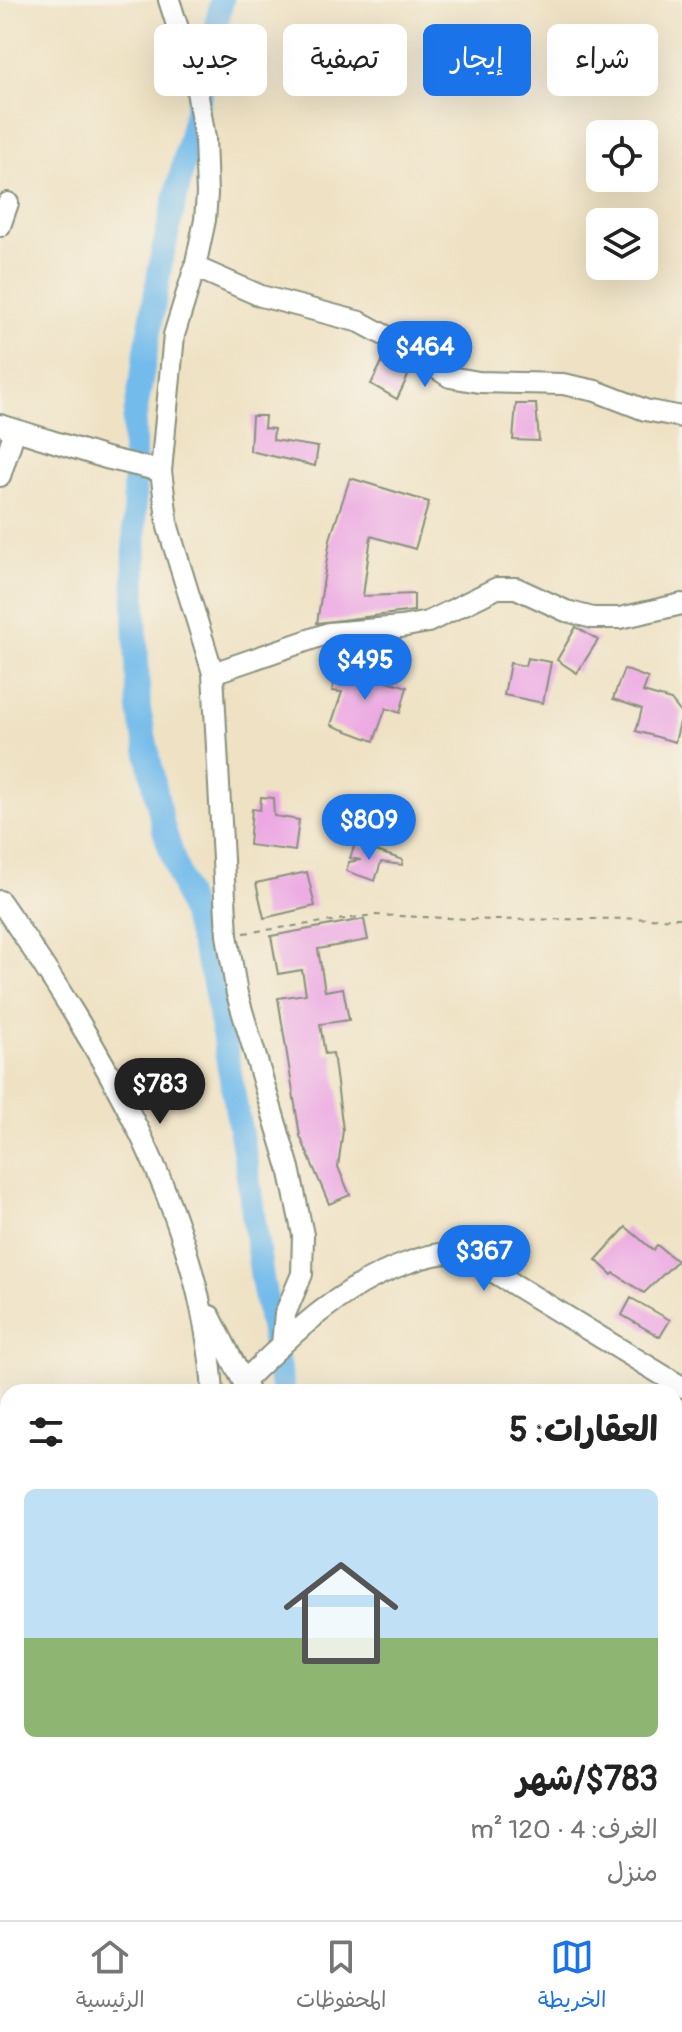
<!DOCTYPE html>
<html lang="ar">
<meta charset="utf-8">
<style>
body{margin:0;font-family:Pangolin,"Playpen Sans Arabic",sans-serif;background:#f2f2f2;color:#222;direction:rtl;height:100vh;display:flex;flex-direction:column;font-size:30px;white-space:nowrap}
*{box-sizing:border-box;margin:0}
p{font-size:26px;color:#767676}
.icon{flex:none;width:44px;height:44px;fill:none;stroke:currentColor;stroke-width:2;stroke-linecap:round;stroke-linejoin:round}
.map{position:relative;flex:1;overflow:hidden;direction:ltr}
.drawer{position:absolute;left:0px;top:1384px;width:682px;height:536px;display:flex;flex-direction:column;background:#fff;border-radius:24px 24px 0 0;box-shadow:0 8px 32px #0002;direction:rtl}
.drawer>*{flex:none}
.hud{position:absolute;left:24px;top:24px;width:634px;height:72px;direction:rtl;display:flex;gap:16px}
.buttons{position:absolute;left:586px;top:120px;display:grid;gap:16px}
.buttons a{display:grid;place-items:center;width:72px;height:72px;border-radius:12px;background:#fff;box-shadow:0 8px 32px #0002;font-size:40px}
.price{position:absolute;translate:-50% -68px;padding:0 18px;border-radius:28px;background:#1a73e8;color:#fff;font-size:26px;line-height:52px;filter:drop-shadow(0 2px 4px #0008)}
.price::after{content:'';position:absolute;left:50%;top:48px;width:24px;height:18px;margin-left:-12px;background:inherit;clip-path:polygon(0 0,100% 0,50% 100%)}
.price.selected{background:#222;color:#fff}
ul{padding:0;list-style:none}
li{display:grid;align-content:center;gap:16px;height:424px;padding:0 24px}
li+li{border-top:2px solid #e0e0e0}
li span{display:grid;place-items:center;height:248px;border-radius:12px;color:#555}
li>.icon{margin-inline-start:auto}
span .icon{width:144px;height:144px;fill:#fffc;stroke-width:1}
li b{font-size:34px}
h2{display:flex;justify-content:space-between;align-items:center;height:96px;padding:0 24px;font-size:34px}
.pill{padding:0 28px;border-radius:12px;background:#fff;box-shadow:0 8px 32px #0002;font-size:28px;line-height:72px}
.pill.selected{background:#1a73e8;color:#fff}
.menu{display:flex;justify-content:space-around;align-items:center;height:112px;border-top:2px solid #e0e0e0;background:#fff;font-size:22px;color:#767676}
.menu a{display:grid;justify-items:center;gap:4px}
.menu .selected{color:#1a73e8}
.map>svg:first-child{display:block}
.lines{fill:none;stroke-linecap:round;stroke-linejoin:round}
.river{stroke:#72bbeb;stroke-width:24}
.building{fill:#eca8e3}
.minor-casing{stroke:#87907c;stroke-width:24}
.path{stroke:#87907c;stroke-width:2;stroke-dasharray:6 6;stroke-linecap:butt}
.minor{stroke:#fff;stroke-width:20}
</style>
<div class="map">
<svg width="682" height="1920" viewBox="0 0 682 1920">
<rect width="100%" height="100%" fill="#f7f3e8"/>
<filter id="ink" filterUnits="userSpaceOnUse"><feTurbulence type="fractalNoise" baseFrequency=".0125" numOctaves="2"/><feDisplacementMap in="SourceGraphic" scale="16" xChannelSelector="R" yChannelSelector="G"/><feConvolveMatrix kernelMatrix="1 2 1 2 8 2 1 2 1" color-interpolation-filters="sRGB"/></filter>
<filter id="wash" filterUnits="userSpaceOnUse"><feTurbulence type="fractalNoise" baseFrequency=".006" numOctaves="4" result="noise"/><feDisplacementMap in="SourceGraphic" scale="32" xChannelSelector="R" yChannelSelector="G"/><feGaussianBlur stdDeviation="1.8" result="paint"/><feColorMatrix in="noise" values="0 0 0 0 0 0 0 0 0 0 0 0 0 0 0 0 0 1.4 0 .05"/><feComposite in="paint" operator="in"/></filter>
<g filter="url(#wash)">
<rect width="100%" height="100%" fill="#efe2c4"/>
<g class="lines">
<path class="river" d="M222,0L162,256L134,422L135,617L139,710L163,827L213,978L246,1162L262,1278L283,1392
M65,1920L70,1912"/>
</g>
<g id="blocks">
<path class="building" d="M383,360L408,376L397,399L371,384Z
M516,404H536L539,441L513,440Z
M252,416H265L264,428L274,429L273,440L318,447L315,466L250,451Z
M350,478L429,502L415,549L371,536L363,596L414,594V611L317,623L330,539Z
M576,627L598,640L577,673L557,660Z
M527,658L551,662L543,703L504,695L510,663L525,666Z
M339,666L407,687L400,713L386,708L374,741L331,725L342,692L332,691Z
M624,669L648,678L643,692L671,700L682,714L675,742L636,731L642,709L613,699Z
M261,797L273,798L274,816L299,820L295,851L249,845L252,809L260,810Z
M355,844L403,860L402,865L381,862L375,881L346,871L349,862L361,860L350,858Z
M307,872L315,906L264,918L256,883Z
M364,919L368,940L318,949L325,991L343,988L349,1020L320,1024L325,1054L333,1053L343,1130L338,1167L350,1195L329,1204L300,1136L278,998L306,994L302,970L278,974L271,936Z
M626,1227L653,1250L657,1245L677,1261L644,1293L614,1273L612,1275L596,1260Z
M631,1298L670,1320L660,1337L622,1315Z"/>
</g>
</g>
<g filter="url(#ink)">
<use href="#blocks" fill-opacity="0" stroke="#87907c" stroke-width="2"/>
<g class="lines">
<g class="minor-casing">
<path id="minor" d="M169,0L196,85L205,138L207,194L205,220L195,267L174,335L161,471L168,527L213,673L227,935L237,994L289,1168L303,1235L302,1274L285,1314L282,1345
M0,226L8,203
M195,267L261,296L360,322L386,336L450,377L479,382L563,384L596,391L645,410L682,417
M0,425L106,458L161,471
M0,476L15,430
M213,673L329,633L401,627L428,622L497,588H516L566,611L593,618H620L682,604
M0,901C101,1047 201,1211 213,1392
M210,1316L248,1391
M244,1381C293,1333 341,1286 407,1263C424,1257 445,1250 462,1255C468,1257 473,1261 479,1263L682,1387
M328,1912L339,1920
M669,1912L675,1920
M9,1920L13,1912
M125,1920L132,1912"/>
</g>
<path class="path" d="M244,933L374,915L494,920L682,918
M674,1687L682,1682"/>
<use href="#minor" class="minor"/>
</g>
</g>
</svg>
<div class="buttons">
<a><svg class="icon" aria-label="locate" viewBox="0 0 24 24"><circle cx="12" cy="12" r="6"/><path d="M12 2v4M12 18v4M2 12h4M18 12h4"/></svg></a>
<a><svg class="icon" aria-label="layers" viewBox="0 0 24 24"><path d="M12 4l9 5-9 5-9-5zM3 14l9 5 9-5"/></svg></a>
</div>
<b class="price" style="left:425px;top:389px">$464</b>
<b class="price" style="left:365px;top:702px">$495</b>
<b class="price" style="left:369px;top:862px">$809</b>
<b class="price selected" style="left:160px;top:1126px">$783</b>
<b class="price" style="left:484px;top:1293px">$367</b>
<div class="hud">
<a class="pill">شراء</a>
<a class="pill selected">إيجار</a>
<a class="pill">تصفية</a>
<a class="pill">جديد</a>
</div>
<section class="drawer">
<h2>العقارات: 5<svg class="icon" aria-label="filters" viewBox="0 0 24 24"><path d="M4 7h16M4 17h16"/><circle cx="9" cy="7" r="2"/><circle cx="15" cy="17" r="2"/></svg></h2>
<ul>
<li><span style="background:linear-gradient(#bfe0f5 60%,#8fb573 0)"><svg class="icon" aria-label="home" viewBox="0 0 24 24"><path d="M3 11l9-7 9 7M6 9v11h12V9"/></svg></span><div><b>$783/شهر</b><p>الغرف: 4 · 120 m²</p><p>منزل</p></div></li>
</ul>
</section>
</div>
<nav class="menu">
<a class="selected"><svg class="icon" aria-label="map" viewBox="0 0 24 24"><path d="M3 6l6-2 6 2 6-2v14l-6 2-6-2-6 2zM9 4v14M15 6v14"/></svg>الخريطة</a>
<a><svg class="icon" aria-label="saved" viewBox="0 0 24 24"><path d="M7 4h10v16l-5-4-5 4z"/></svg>المحفوظات</a>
<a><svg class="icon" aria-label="home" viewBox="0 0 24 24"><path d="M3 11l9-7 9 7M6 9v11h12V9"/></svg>الرئيسية</a>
</nav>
